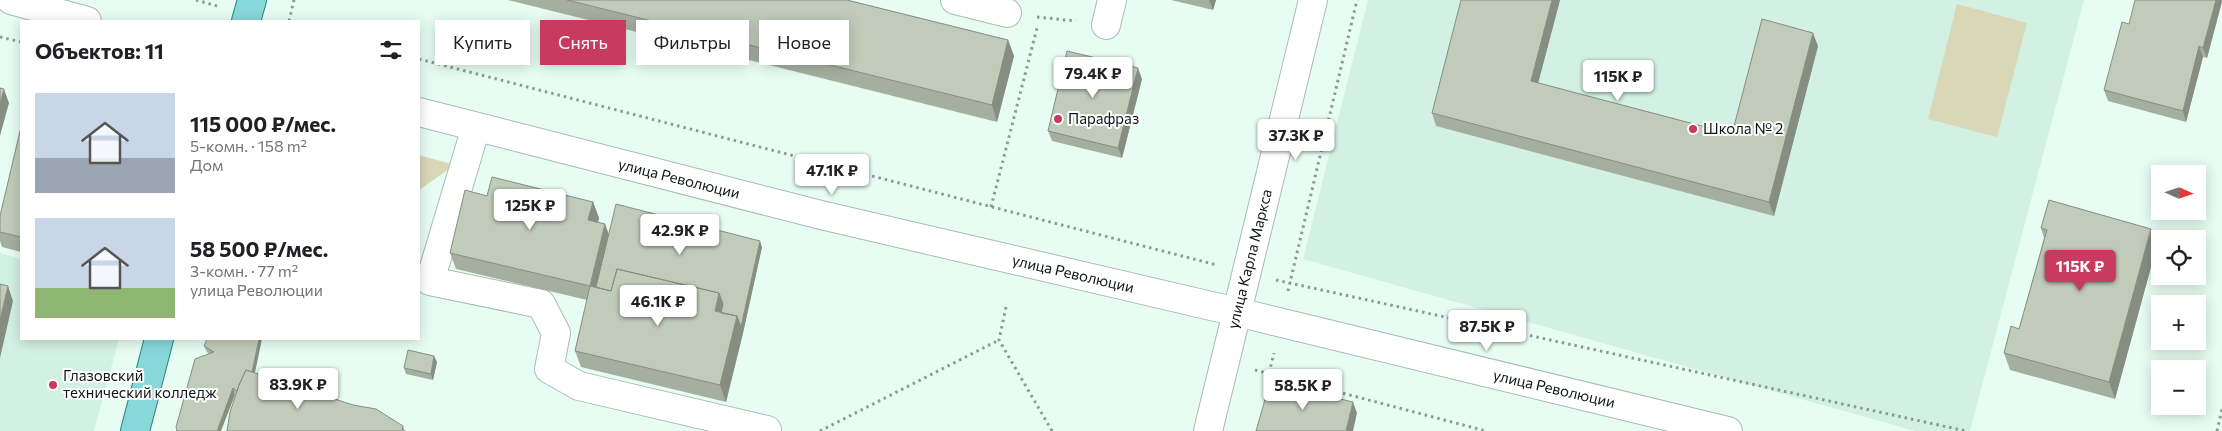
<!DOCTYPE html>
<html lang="ru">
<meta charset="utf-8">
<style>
body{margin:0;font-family:Commissioner,sans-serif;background:#f2f2f2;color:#202124;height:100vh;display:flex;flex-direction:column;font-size:19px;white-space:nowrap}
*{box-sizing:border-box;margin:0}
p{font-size:16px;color:#757577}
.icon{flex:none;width:28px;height:28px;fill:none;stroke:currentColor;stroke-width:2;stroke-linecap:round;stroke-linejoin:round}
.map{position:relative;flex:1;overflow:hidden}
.side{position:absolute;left:20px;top:20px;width:400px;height:320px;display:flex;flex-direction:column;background:#fff;border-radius:0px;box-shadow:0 2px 12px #0003}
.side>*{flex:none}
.top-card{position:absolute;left:435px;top:20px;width:475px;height:45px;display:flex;gap:10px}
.needle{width:32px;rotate:93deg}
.buttons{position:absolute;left:2151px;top:165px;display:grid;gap:10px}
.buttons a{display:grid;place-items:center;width:55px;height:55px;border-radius:0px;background:#fff;box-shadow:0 2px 12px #0003;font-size:25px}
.price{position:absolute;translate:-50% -42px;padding:0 11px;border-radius:5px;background:#fff;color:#222;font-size:16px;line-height:32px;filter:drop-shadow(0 1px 2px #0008)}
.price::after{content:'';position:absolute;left:50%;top:30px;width:15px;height:11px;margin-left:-8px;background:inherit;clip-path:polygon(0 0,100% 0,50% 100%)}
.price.selected{background:#c93a60;color:#fff}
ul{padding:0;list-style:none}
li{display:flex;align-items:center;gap:15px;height:125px;padding:0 15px}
li span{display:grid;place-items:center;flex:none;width:140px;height:100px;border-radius:0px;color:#555}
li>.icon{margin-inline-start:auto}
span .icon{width:60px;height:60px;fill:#fffc;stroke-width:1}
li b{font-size:21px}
h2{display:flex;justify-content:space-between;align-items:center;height:60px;padding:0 15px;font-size:21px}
.tag{padding:0 18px;border-radius:0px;background:#fff;box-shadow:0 2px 12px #0003;font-size:18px;line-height:45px}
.tag.selected{background:#c93a60;color:#fff}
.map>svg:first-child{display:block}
.built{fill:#d2f0e3}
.green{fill:#d9d7b6}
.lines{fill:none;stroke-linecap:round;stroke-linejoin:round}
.minor-casing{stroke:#a8bcb3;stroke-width:30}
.major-casing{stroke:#2a8284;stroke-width:30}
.path{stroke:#8b9b94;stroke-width:3;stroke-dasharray:2.5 4;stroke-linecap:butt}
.minor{stroke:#fff;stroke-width:28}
.major{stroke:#88d7d9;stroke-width:28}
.wall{fill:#a5afa0}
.shaded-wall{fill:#868e82}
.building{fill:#c0cbba;stroke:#868e82}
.poi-dot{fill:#c93a60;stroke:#fff;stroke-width:2}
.labels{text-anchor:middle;stroke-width:4;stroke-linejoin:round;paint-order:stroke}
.poi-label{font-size:15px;fill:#0f1714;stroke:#fff;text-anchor:start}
.street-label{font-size:15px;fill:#0f1714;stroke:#fff}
</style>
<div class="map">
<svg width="2222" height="431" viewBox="0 0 2222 431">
<rect width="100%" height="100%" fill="#e7fdf3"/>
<path class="built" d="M1368,0H2084L1970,431H1915L1303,259Z
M0,253L21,259V339H119L94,431H0Z"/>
<path class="green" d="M1957,4L2027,23L1997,137L1928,119Z
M419,155L455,165L419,190Z"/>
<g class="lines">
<g class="minor-casing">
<path id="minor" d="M11,0L87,21
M955,0L1007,13
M1106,25L1112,0
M419,112L821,215L1237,312L1728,431
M476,127L430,281L541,304L556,333L549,369L579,386L767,430
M1208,431L1313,0"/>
</g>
<g class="major-casing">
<path id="major" d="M246,21L252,0
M135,431L159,339"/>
</g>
<path class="path" d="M196,0L217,6
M1037,17L1076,21
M289,21L294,0
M0,37L21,42
M419,59L1217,265
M991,207L1037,28
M1276,280L1966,431
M1288,291L1357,0
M1006,307L999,340L1052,431
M1255,370L1486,431
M1269,373L1274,353
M820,431L999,340
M2217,431L2222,409"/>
<use href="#minor" class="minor"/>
<use href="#major" class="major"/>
</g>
<path class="wall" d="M508,0H847L1008,40L1014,56L997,122Z
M1171,0H1216L1213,10Z
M1560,0L1538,83L1732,134L1818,46L1774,216L1436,126L1432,113Z
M2222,0L2207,58L2203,57L2186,122L2108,101L2104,90L2129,24Z
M1142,79L1122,158L1052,141L1048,131Z
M21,127V252L2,247L0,241V216Z
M487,196L593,202L599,218L598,223L605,224L609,235L762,247L743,333L726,402L581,367L575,351L587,300L456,269L450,253Z
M2041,228L2157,245L2115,399L2010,370L2004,353L2019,329L2044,238Z
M204,346L255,373L403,426L405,431H227L236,395L209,354L207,352Z
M437,362L433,380L406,374L404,368Z"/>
<path class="shaded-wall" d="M1209,0H1216L1213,10Z
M1552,0H1560L1535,95L1531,81Z
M2216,0H2222V2L2207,58L2203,48Z
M1813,33L1818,46L1774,216L1769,202Z
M1008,40L1014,56L997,122L992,105Z
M2199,46L2203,57L2186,122L2183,111Z
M1138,68L1142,79L1122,158L1118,148Z
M4,89L9,103L0,136V104Z
M593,202L599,218L594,237L588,220Z
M605,224L611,241L598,297L590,286Z
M2151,229L2157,245L2115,399L2109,382Z
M760,241L762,247L743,333L726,402L720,385L737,316Z
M8,286L13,301L0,358V320Z
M719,293L725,310L722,322L715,311Z
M259,339H262L252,387L250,380Z
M434,356L437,362L433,380L431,374Z
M233,388L235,395L221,431H217Z
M1353,402L1357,413L1353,431H1346Z"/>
<path class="building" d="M567,0H847L1008,40L992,105Z
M1461,0H1552L1531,81L1732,134L1762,19L1813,33L1769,202L1432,113Z
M2135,0H2216L2203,48L2199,46L2183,111L2104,90L2122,22L2129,24Z
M1067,51L1138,68L1118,148L1048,131Z
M0,88L4,89L0,104Z
M21,127V237L0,232V216Z
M492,177L593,202L588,220L605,224L590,286L450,253L465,190L487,196Z
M2049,200L2151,229L2109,382L2004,353L2011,326L2019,329L2047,230L2041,228Z
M616,204L760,241L741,327L737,316L721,313L723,304L719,293L617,269L611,291L596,287Z
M617,269L719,293L715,311L737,316L720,385L575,351L590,286L611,291Z
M0,284L8,286L0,320Z
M207,339H259L252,372L246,370L239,385L237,391L233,388L217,431H177L176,427L195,359L214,352L204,346Z
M408,350L434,356L431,374L404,368Z
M246,370L353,405L376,409L403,426L402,431H227L230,412L239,385Z
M1270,382L1353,402L1346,431H1256Z"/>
<g class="poi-dot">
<circle cx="1058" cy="119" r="5"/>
<circle cx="1693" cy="129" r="5"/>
<circle cx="53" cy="385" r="5"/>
</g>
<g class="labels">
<g class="poi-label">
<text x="1068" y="124">Парафраз</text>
<text x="1703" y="134">Школа № 2</text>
<text x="63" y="381">Глазовский<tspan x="63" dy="17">технический колледж</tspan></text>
</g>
<g class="street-label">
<text transform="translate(679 179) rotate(14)" y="5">улица Революции</text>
<text transform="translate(1250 259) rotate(-76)" y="5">улица Карла Маркса</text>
<text transform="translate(1073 274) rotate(13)" y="5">улица Революции</text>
<text transform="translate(1554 389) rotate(13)" y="5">улица Революции</text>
</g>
</g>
</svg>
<div class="buttons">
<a><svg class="needle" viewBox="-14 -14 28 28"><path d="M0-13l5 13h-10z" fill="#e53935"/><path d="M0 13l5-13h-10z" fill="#757577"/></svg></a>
<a><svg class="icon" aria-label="locate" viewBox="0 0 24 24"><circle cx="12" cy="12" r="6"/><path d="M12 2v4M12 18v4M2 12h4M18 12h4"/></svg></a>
<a>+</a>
<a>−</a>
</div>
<b class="price" style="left:1093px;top:99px">79.4K ₽</b>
<b class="price" style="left:1618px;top:102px">115K ₽</b>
<b class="price" style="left:1296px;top:161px">37.3K ₽</b>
<b class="price" style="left:832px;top:196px">47.1K ₽</b>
<b class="price" style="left:530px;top:231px">125K ₽</b>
<b class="price" style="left:680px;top:256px">42.9K ₽</b>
<b class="price selected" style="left:2080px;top:292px">115K ₽</b>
<b class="price" style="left:658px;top:327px">46.1K ₽</b>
<b class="price" style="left:1487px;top:352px">87.5K ₽</b>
<b class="price" style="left:298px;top:410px">83.9K ₽</b>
<b class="price" style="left:1303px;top:411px">58.5K ₽</b>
<div class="top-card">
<a class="tag">Купить</a>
<a class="tag selected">Снять</a>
<a class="tag">Фильтры</a>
<a class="tag">Новое</a>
</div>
<section class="side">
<h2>Объектов: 11<svg class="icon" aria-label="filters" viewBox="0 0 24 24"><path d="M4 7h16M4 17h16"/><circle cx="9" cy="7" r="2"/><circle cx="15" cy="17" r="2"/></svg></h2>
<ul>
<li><span style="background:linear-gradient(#c9d6e8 65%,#9aa5b1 0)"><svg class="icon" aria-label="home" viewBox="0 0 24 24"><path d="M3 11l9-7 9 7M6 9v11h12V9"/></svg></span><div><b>115 000 ₽/мес.</b><p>5-комн. · 158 m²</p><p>Дом</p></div></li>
<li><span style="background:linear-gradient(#c9d6e8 70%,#8fb573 0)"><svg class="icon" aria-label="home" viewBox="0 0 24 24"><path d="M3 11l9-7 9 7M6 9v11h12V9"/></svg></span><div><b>58 500 ₽/мес.</b><p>3-комн. · 77 m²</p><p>улица Революции</p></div></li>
</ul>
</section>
</div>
